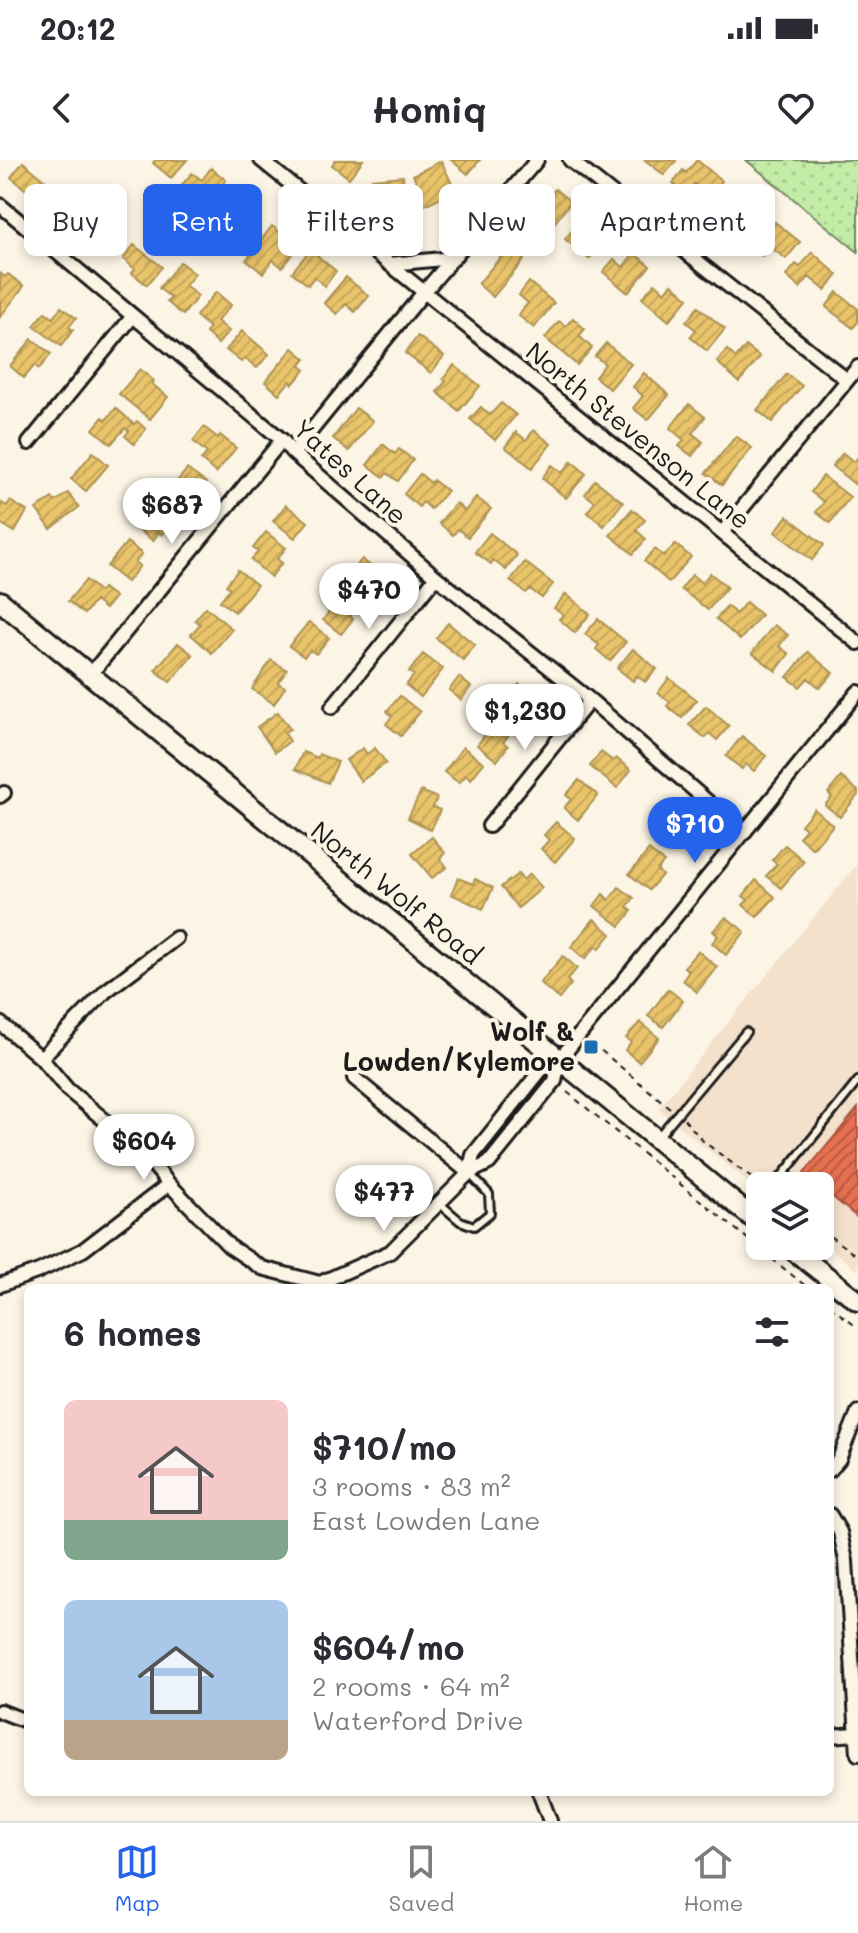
<!DOCTYPE html>
<meta charset="utf-8">
<style>
body{margin:0;font-family:Mali,sans-serif;background:#f2f2f3;color:#2b2b33;height:100vh;display:flex;flex-direction:column;font-size:30px;white-space:nowrap}
*{box-sizing:border-box;margin:0}
p{font-size:26px;color:#7c7c81}
.icon{flex:none;width:44px;height:44px;fill:none;stroke:currentColor;stroke-width:2;stroke-linecap:round;stroke-linejoin:round}
.map{position:relative;flex:1;overflow:hidden}
.panel{position:absolute;left:24px;top:1124px;width:810px;height:512px;display:flex;flex-direction:column;background:#fff;border-radius:12px;box-shadow:0 4px 12px #0003}
.panel>*{flex:none}
.top-card{position:absolute;left:24px;top:24px;width:810px;height:72px;display:flex;gap:16px}
.controls{position:absolute;left:746px;top:1012px;display:grid;gap:16px}
.controls a{display:grid;place-items:center;width:88px;height:88px;border-radius:12px;background:#fff;box-shadow:0 4px 12px #0003;font-size:40px}
.price{position:absolute;translate:-50% -68px;padding:0 18px;border-radius:28px;background:#fff;color:#222;font-size:26px;line-height:52px;filter:drop-shadow(0 2px 4px #0008)}
.price::after{content:'';position:absolute;left:50%;top:48px;width:24px;height:18px;margin-left:-12px;background:inherit;clip-path:polygon(0 0,100% 0,50% 100%)}
.price.on{background:#2563eb;color:#fff}
ul{padding:0;list-style:none}
li{display:flex;align-items:center;gap:24px;height:200px;padding:0 40px}
li span{display:grid;place-items:center;flex:none;width:224px;height:160px;border-radius:12px;color:#555}
li>.icon{margin-inline-start:auto}
span .icon{width:96px;height:96px;fill:#fffc;stroke-width:1}
li b{font-size:34px}
h2{display:flex;justify-content:space-between;align-items:center;height:96px;padding:0 40px;font-size:34px}
.tag{padding:0 28px;border-radius:12px;background:#fff;box-shadow:0 4px 12px #0003;font-size:28px;line-height:72px}
.tag.on{background:#2563eb;color:#fff}
.status{display:flex;justify-content:space-between;align-items:center;height:56px;padding:0 40px;background:#fff;direction:ltr}
.status svg{height:22px;fill:currentColor}
header{display:flex;justify-content:space-between;align-items:center;height:104px;padding:0 40px;background:#fff;font-size:36px;font-weight:700}
.tabs{display:flex;justify-content:space-around;align-items:center;height:112px;border-top:2px solid #e1e1e2;background:#fff;font-size:22px;color:#7c7c81}
.tabs a{display:grid;justify-items:center;gap:4px}
.tabs .on{color:#2563eb}
.map>svg:first-child{display:block}
.built{fill:#f3e1cc}
.park{fill:url(#park-dots);stroke:#708462;stroke-width:2}
.homes{fill:url(#homes-hatch);stroke:#ac9253;stroke-width:2}
.shops{fill:url(#shops-hatch);stroke:#aa5641;stroke-width:2}
.lines{fill:none;stroke-linecap:round;stroke-linejoin:round}
.service-casing{stroke:#1c1c1c;stroke-width:12}
.minor-casing{stroke:#1c1c1c;stroke-width:18}
.secondary-casing{stroke:#1c1c1c;stroke-width:24}
.path{stroke:#1c1c1c;stroke-width:2;stroke-dasharray:6 6;stroke-linecap:butt}
.service{stroke:#fcf5e5;stroke-width:6}
.minor{stroke:#fcf5e5;stroke-width:12}
.secondary{stroke:#fcf5e5;stroke-width:18}
.poi-dot{fill:#1f6fb2;stroke:#fcf5e5;stroke-width:3}
.labels{text-anchor:middle;stroke-width:8;stroke-linejoin:round;paint-order:stroke}
.street-label{font-size:26px;fill:#1c1c1c;stroke:#fcf5e5}
.poi-label{font-size:26px;font-weight:bold;fill:#1c1c1c;stroke:#fcf5e5;text-anchor:end}
</style>
<div class="status"><b>20:12</b><svg viewBox="0 0 49 12"><path d="M0 12V9h3v3zM5 12V6h3v6zM10 12V3h3v9zM15 12V0h3v12zM26 1h20v11H26zM47 4h2v5h-2z"/></svg></div>
<header><svg class="icon" aria-label="back" viewBox="0 0 24 24"><path d="M15 5l-7 7 7 7"/></svg>Homiq<svg class="icon" aria-label="heart" viewBox="0 0 24 24"><path d="M12 20l-8-8c-3-5 5-10 8-4 3-6 11-1 8 4z"/></svg></header>
<div class="map">
<svg width="858" height="1661" viewBox="0 0 858 1661">
<defs>
<pattern id="park-dots" width="8" height="8" patternUnits="userSpaceOnUse" patternTransform="scale(2)"><rect width="8" height="8" fill="#c3eca7"/><path d="M2 2h.1M6 6h.1" fill="none" stroke="#a7ca8f" stroke-width="1.8" stroke-linecap="round"/></pattern>
<pattern id="homes-hatch" width="6" height="6" patternUnits="userSpaceOnUse" patternTransform="scale(2)"><rect width="6" height="6" fill="#e9c46a"/><path d="M-1 1l2-2M0 6l6-6M5 7l2-2" fill="none" stroke="#c7a85b"/></pattern>
<pattern id="shops-hatch" width="6" height="6" patternUnits="userSpaceOnUse" patternTransform="scale(2)"><rect width="6" height="6" fill="#e76f51"/><path d="M-1 1l2-2M0 6l6-6M5 7l2-2" fill="none" stroke="#ba5a42"/></pattern>
</defs>
<rect width="100%" height="100%" fill="#fcf5e5"/>
<filter id="ink" filterUnits="userSpaceOnUse"><feTurbulence type="fractalNoise" baseFrequency=".0125" numOctaves="2"/><feDisplacementMap in="SourceGraphic" scale="16" xChannelSelector="R" yChannelSelector="G"/><feConvolveMatrix kernelMatrix="1 2 1 2 8 2 1 2 1" color-interpolation-filters="sRGB"/></filter>
<g filter="url(#ink)">
<path class="built" d="M858,703V1111L820,1080V1026H760V1032L658,949Z"/>
<path class="park" d="M746,0H858V92Z"/>
<path class="homes" d="M155,0H187L171,18L153,3Z
M335,0H363L349,18L332,5Z
M451,0H480L468,14Z
M645,0H675L676,1L664,15Z
M697,0L722,21L710,36L694,24L686,34L673,23L683,10L686,13Z
M441,1L455,30L419,48L410,28L418,24L413,15Z
M23,2L51,25L38,40L11,17Z
M211,8L226,20L207,46L181,26L192,13L202,20Z
M403,16L406,50L385,51L384,35L373,36L372,19Z
M239,27L252,38L243,48L254,57L240,74L216,54Z
M555,29L571,42L542,79L525,66Z
M60,30L86,52L74,67L47,45Z
M736,31L763,53L749,69L733,56L725,66L711,55L723,40L727,43Z
M108,48L122,59L114,69L124,77L109,95L96,84L99,81L88,72Z
M594,62L610,74L589,99L565,79L575,67L584,74Z
M775,62L800,82L786,99L770,87L762,96L748,85L758,73L763,77Z
M272,66L286,77L290,72L302,82L282,107L273,100L263,113L246,100Z
M134,85L162,107L147,125L132,113L135,109L123,99Z
M509,87L524,100L493,137L478,124Z
M310,90L336,111L325,126L314,117L308,125L292,112Z
M812,92L838,115L825,130L809,117L800,128L786,116L796,104L800,107Z
M634,93L650,106L628,133L603,112L614,99L623,107Z
M180,102L195,114L185,126L198,136L183,155L167,142L171,138L159,128Z
M0,113L5,117L8,114L24,126L0,157Z
M346,117L369,136L355,152L346,144L337,154L324,143Z
M529,122L554,143L534,168L518,155L528,143L519,135Z
M655,123L665,132L672,124L688,138L669,161L642,138Z
M216,132L231,145L217,161L229,171L218,184L206,173L210,168L196,156Z
M837,132L858,149V162L853,168L826,147Z
M61,147L76,158L69,167L73,170L61,186L34,166L45,152L53,158Z
M698,147L725,169L707,191L690,177L696,170L686,162Z
M573,158L585,169L579,176L592,188L577,205L545,178L559,161L566,166Z
M242,171L269,194L257,208L245,198L241,202L226,190Z
M418,176L444,196L431,213L405,193Z
M32,179L51,194L39,209L35,205L24,218L10,206Z
M606,183L631,204L610,229L595,217L605,204L595,196Z
M746,186L760,197L739,222L717,202L727,190L736,198Z
M293,188L306,199L300,206L305,210L293,224L290,221L279,234L265,222Z
M454,205L480,226L459,251L437,232L446,221L443,219Z
M140,209L154,221L152,224L168,237L150,259L119,234Z
M644,213L669,235L648,260L633,248L643,236L633,227Z
M787,214L802,226L772,262L757,250Z
M501,243L516,255L495,280L470,259L481,247L490,255Z
M689,244L705,257L692,273L703,282L692,296L679,286L684,280L670,268Z
M116,248L134,264L137,261L146,269L134,284L125,276L129,271L125,268L111,284L93,269L103,257L106,260Z
M356,248L373,261L349,291L333,278Z
M204,267L218,278L220,275L236,288L216,313L201,300L207,293L193,281Z
M534,270L551,284L532,308L505,287L516,272L526,280Z
M736,276L752,288L722,325L706,313Z
M383,284L395,294L399,289L413,300L398,321L387,313L384,317L367,305Z
M93,292L108,305L86,331L71,319Z
M843,293L854,302L858,297V327L832,306Z
M572,301L586,314L566,338L542,318L552,305L562,313Z
M187,309L206,323L194,338L190,335L180,348L165,336Z
M420,314L431,323L433,320L447,331L431,349L423,342L419,347L404,334Z
M823,316L850,337L830,363L816,352L824,342L811,332Z
M595,320L623,342L604,366L587,352L595,342L585,334Z
M68,333L79,347L51,369L36,349L52,338L55,342Z
M476,337L491,349L468,377L458,369L453,375L439,363L456,343L465,351Z
M10,341L27,351L15,372L0,363V342L7,346Z
M157,345L175,359L162,375L159,372L153,381L131,364L142,350L148,356Z
M286,345L308,362L295,378L273,361Z
M632,349L645,360L636,370L646,379L633,394L610,375Z
M787,356L824,385L812,400L775,372Z
M266,372L286,388L277,399L282,403L271,417L251,400L258,392L253,388Z
M490,373L517,395L506,410L493,400L491,404L475,392Z
M127,382L142,394L135,402L140,406L127,422L107,406Z
M675,384L691,397L669,422L644,401L655,389L664,396Z
M362,399L386,419L374,435L349,416Z
M525,402L553,424L542,438L530,429L526,433L510,421Z
M238,410L257,425L235,452L220,441L230,428L226,425Z
M710,413L727,427L708,450L681,429L692,415L702,423Z
M86,420L100,432L103,428L115,437L105,449L95,441L84,454L68,441Z
M344,432L359,444L350,456L353,459L341,474L323,460Z
M566,434L590,454L575,473L559,459L563,455L554,448Z
M746,442L761,455L740,480L716,459L727,446L736,454Z
M206,447L232,469L212,493L191,475L200,464L195,460Z
M598,459L626,482L610,501L596,489L599,485L585,474Z
M309,462L329,478L316,494L310,490L304,497L289,486Z
M448,463L475,485L463,500L436,478Z
M774,465L788,475L779,486L789,494L776,511L752,493Z
M178,483L193,495L170,522L155,510Z
M633,489L657,509L645,522L637,516L633,521L617,508Z
M808,492L833,513L820,528L808,518L800,527L787,517Z
M423,494L443,509L421,537L406,525L414,515L409,512Z
M271,500L287,510L278,523L285,527L274,544L252,529Z
M459,517L471,527L461,540L449,530Z
M669,518L697,540L682,558L667,546L670,542L658,533Z
M519,524L540,546L528,561L505,541Z
M400,536L420,552L401,576L386,564L392,556L387,551Z
M706,546L729,566L717,580L709,573L705,578L689,565Z
M278,552L290,569L284,572L290,581L275,592L257,567Z
M498,559L512,571L503,582L508,586L497,601L477,585Z
M742,576L766,596L754,611L746,604L742,609L726,596Z
M463,587L484,603L471,619L466,615L459,623L444,612Z
M363,588L367,594L375,588L386,603L361,621L346,600Z
M303,592L318,598L319,594L338,602L328,623L295,609Z
M601,592L613,601L616,598L631,610L617,628L590,606Z
M841,617L858,631V635L840,657L825,645L832,637L828,633Z
M579,620L598,635L578,660L564,648L571,639L566,635Z
M421,631L437,638L433,647L440,650L431,670L408,658Z
M673,644L688,657L686,660L698,670L687,685L659,663Z
M814,649L833,665L813,689L799,677L806,669L801,665Z
M556,662L575,678L555,702L541,689L549,680L544,675Z
M432,677L445,693L440,698L447,707L432,718L412,694Z
M785,685L804,701L781,728L766,716L777,704L772,700Z
M649,690L664,702L657,710L662,715L649,730L629,714Z
M518,714L523,720L530,714L542,728L518,748L501,727Z
M458,718L473,724L475,719L493,728L483,749L451,734Z
M756,720L775,737L757,757L743,745L748,740L743,736Z
M619,727L634,738L627,747L632,751L620,766L594,746L603,734L609,740Z
M726,757L745,772L726,795L712,783L718,776L713,771Z
M594,759L611,774L599,789L596,786L585,799L571,787Z
M698,791L717,807L697,832L683,820L689,811L684,807Z
M563,796L577,808L567,820L571,824L559,839L540,823Z
M668,829L683,841L663,867L648,856Z
M640,862L659,878L639,902L625,890L631,882L626,878Z"/>
<path class="shops" d="M858,948V1058L804,1013Z"/>
<g class="lines">
<g class="service-casing">
<path id="service" d="M658,977L746,872
M774,1026L858,921
M439,1043L460,1061L474,1066L490,1053L489,1034L469,1013"/>
</g>
<g class="minor-casing">
<path id="minor" d="M261,0L858,483
M570,0L847,220
M0,45L282,280L293,293L436,417L590,540L744,673
M390,104L453,98
M29,283L133,156
M293,293L424,132L537,0
M722,373L858,207
M90,515L282,280
M332,547L436,417
M0,636L4,633
M489,666L590,540
M0,863L41,898L68,930L141,990L169,1024L229,1086L262,1108L320,1123
M41,898L106,831L176,778
M354,918L469,1013
M469,1013L473,995L541,910L559,900L858,532
M0,1125L39,1111L83,1090L169,1024
M319,1128L320,1123L390,1092L469,1013L489,1003L555,921L559,900
M830,1310L839,1299L858,1252
M830,1355L840,1372L846,1401L858,1594
M0,1551L28,1562
M830,1576L856,1574
M539,1632L550,1661"/>
</g>
<g class="secondary-casing">
<path id="secondary" d="M0,441L760,1064
M788,1086L858,1141"/>
</g>
<path class="path" d="M592,883L670,948
M567,932L808,1128
M684,959L703,981L762,1026
M820,1069L858,1097
M830,1146L858,1168"/>
<use href="#service" class="service"/>
<use href="#minor" class="minor"/>
<use href="#secondary" class="secondary"/>
</g>
</g>
<rect class="poi-dot" x="583" y="879" width="16" height="16" rx="4"/>
<g class="labels">
<g class="street-label">
<text transform="translate(638 276) rotate(39)" y="9">North Stevenson Lane</text>
<text transform="translate(350 312) rotate(42)" y="9">Yates Lane</text>
<text transform="translate(396 733) rotate(39)" y="9">North Wolf Road</text>
</g>
<g class="poi-label">
<text x="575" y="881">Wolf &amp;<tspan x="575" dy="30">Lowden/Kylemore</tspan></text>
</g>
</g>
</svg>
<div class="controls">
<a><svg class="icon" aria-label="layers" viewBox="0 0 24 24"><path d="M12 4l9 5-9 5-9-5zM3 14l9 5 9-5"/></svg></a>
</div>
<b class="price" style="left:172px;top:386px">$687</b>
<b class="price" style="left:369px;top:471px">$470</b>
<b class="price" style="left:525px;top:592px">$1,230</b>
<b class="price on" style="left:695px;top:705px">$710</b>
<b class="price" style="left:144px;top:1022px">$604</b>
<b class="price" style="left:384px;top:1073px">$477</b>
<div class="top-card">
<a class="tag">Buy</a>
<a class="tag on">Rent</a>
<a class="tag">Filters</a>
<a class="tag">New</a>
<a class="tag">Apartment</a>
</div>
<section class="panel">
<h2>6 homes<svg class="icon" aria-label="filters" viewBox="0 0 24 24"><path d="M4 7h16M4 17h16"/><circle cx="9" cy="7" r="2"/><circle cx="15" cy="17" r="2"/></svg></h2>
<ul>
<li><span style="background:linear-gradient(#f6c9c9 75%,#7fa58c 0)"><svg class="icon" aria-label="home" viewBox="0 0 24 24"><path d="M3 11l9-7 9 7M6 9v11h12V9"/></svg></span><div><b>$710/mo</b><p>3 rooms · 83 m²</p><p>East Lowden Lane</p></div></li>
<li><span style="background:linear-gradient(#a9c7e8 75%,#b9a48a 0)"><svg class="icon" aria-label="home" viewBox="0 0 24 24"><path d="M3 11l9-7 9 7M6 9v11h12V9"/></svg></span><div><b>$604/mo</b><p>2 rooms · 64 m²</p><p>Waterford Drive</p></div></li>
</ul>
</section>
</div>
<nav class="tabs">
<a class="on"><svg class="icon" aria-label="map" viewBox="0 0 24 24"><path d="M3 6l6-2 6 2 6-2v14l-6 2-6-2-6 2zM9 4v14M15 6v14"/></svg>Map</a>
<a><svg class="icon" aria-label="saved" viewBox="0 0 24 24"><path d="M7 4h10v16l-5-4-5 4z"/></svg>Saved</a>
<a><svg class="icon" aria-label="home" viewBox="0 0 24 24"><path d="M3 11l9-7 9 7M6 9v11h12V9"/></svg>Home</a>
</nav>
